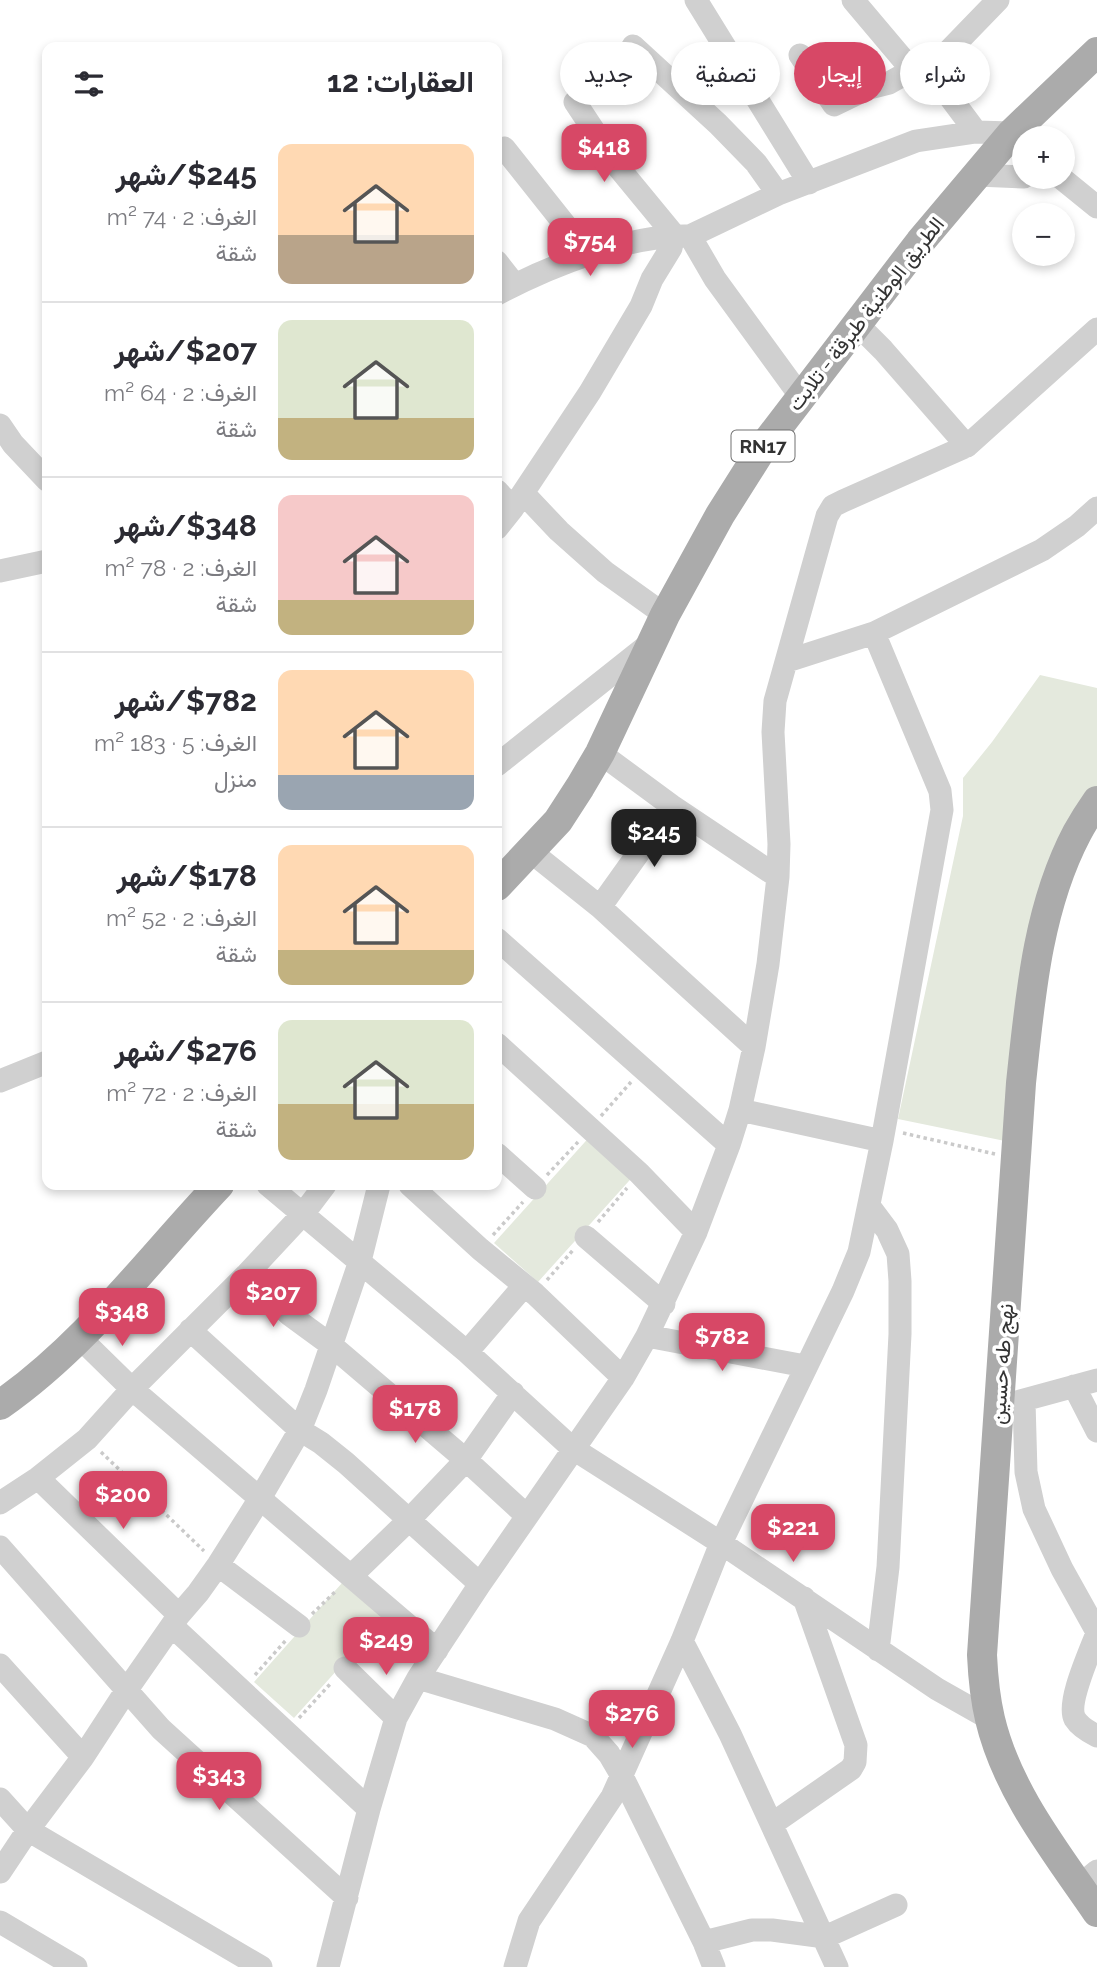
<!DOCTYPE html>
<html lang="ar">
<meta charset="utf-8">
<style>
body{margin:0;font-family:Raleway,Vazirmatn,sans-serif;background:#f2f2f3;color:#2b2b33;direction:rtl;height:100vh;display:flex;flex-direction:column;font-size:26px;white-space:nowrap}
*{box-sizing:border-box;margin:0}
p{font-size:23px;color:#7c7c81}
.icon{flex:none;width:38px;height:38px;fill:none;stroke:currentColor;stroke-width:2;stroke-linecap:round;stroke-linejoin:round}
.map{position:relative;flex:1;overflow:hidden;direction:ltr}
.side{position:absolute;left:42px;top:42px;width:460px;height:1148px;display:flex;flex-direction:column;background:#fff;border-radius:14px;box-shadow:0 4px 10px #0003;direction:rtl}
.side>*{flex:none}
.guide{position:absolute;left:523px;top:42px;width:467px;height:63px;direction:rtl;display:flex;gap:14px}
.fabs{position:absolute;left:1012px;top:126px;display:grid;gap:14px}
.fabs a{display:grid;place-items:center;width:63px;height:63px;border-radius:50%;background:#fff;box-shadow:0 4px 10px #0003;font-size:35px}
.price{position:absolute;translate:-50% -60px;padding:0 16px;border-radius:14px;background:#d74866;color:#fff;font-size:23px;line-height:46px;filter:drop-shadow(0 2px 4px #0008)}
.price::after{content:'';position:absolute;left:50%;top:42px;width:21px;height:16px;margin-left:-10px;background:inherit;clip-path:polygon(0 0,100% 0,50% 100%)}
.price.current{background:#222;color:#fff}
ul{padding:0;list-style:none}
li{display:flex;align-items:center;gap:21px;height:175px;padding:0 28px}
li+li{border-top:2px solid #e1e1e2}
li span{display:grid;place-items:center;flex:none;width:196px;height:140px;border-radius:14px;color:#555}
li>.icon{margin-inline-start:auto}
span .icon{width:84px;height:84px;fill:#fffc;stroke-width:1}
li b{font-size:30px}
h2{display:flex;justify-content:space-between;align-items:center;height:84px;padding:0 28px;font-size:30px}
.chip{padding:0 24px;border-radius:32px;background:#fff;box-shadow:0 4px 10px #0003;font-size:24px;line-height:63px}
.chip.current{background:#d74866;color:#fff}
.map>svg:first-child{display:block}
.green{fill:#e4e9dd}
.lines{fill:none;stroke-linecap:round;stroke-linejoin:round}
.path{stroke:#cacaca;stroke-width:3.5;stroke-dasharray:3.5 3.5;stroke-linecap:butt}
.minor{stroke:#d0d0d0;stroke-width:23}
.major{stroke:#ababab;stroke-width:30}
.labels{text-anchor:middle;stroke-width:7;stroke-linejoin:round;paint-order:stroke}
.shield{fill:#fff;stroke:#707070;stroke-width:2}
.shield-label{font-size:19px;font-weight:bold;fill:#333}
.street-label{font-size:21px;fill:#333;stroke:#fff}
</style>
<div class="map">
<svg width="1097" height="1967" viewBox="0 0 1097 1967">
<rect width="100%" height="100%" fill="#fff"/>
<path class="green" d="M1040,675L1097,688V787L1069,836L1005,1141L898,1119L963,816V778L992,742Z
M593,1133L637,1172L538,1282L494,1243Z
M350,1574L391,1610L294,1718L254,1682Z"/>
<g class="lines">
<path class="path" d="M601,1116L631,1082
M903,1133L995,1154
M547,1175L578,1142
M598,1222L627,1188
M493,1235L523,1202
M547,1280L574,1249
M101,1452L204,1551
M312,1614L337,1590
M357,1653L379,1627
M255,1675L287,1639
M299,1718L332,1682"/>
<path class="minor" d="M696,0L809,183
M853,0L912,70L929,69L976,132
M633,46L718,124L756,163L778,194
M800,55L834,105L869,88L889,83L912,70
M929,69L937,63L998,0
M575,102L618,167L674,235
M504,148L589,255
M977,175L1024,177
M1060,177L1097,207
M690,236L715,279L801,397
M497,262L515,285
M497,294C550,266 629,234 690,236L778,194L916,141L976,132L1012,133L1024,144
M857,324L883,350L967,446
M0,425L13,444L47,480
M497,491L513,508
M523,493L559,531L605,572L665,615
M497,528L513,508L590,392L641,306L652,279L671,248L674,235
M0,571L47,561
M787,661L874,633L1042,550L1077,526L1097,508
M600,753L672,806L778,877
M497,765L648,645
M530,851L600,907L754,1047
M600,907L672,806
M497,939L729,1145
M497,1044L639,1173L696,1232
M0,1081L47,1062
M740,1110L882,1141
M497,1154L535,1188
M268,1185L467,1352L572,1448L721,1543L937,1689L990,1719
M410,1185L480,1249L535,1294L623,1378
M869,1206L887,1230L898,1254L900,1281V1334L888,1567L878,1650
M586,1237L664,1304
M246,1275L290,1315L331,1345L466,1460L527,1516
M190,1330L300,1430L321,1443L346,1463L480,1584
M647,1336L805,1366
M81,1339L132,1389L437,1650
M467,1352L524,1286
M1074,1386L1097,1431
M1024,1401L1026,1472L1034,1509L1062,1569L1097,1632
M1009,1404L1097,1380
M38,1478L179,1615
M0,1503L38,1478L87,1439L132,1389L246,1275L303,1214L325,1185
M0,1547L161,1729L347,1898
M218,1565L299,1626
M351,1576L409,1520L466,1460L513,1393
M172,1626L369,1809
M1097,1633C1091,1650 1066,1703 1075,1719C1080,1727 1089,1732 1097,1736
M682,1641L730,1734L837,1967
M0,1665L83,1757
M345,1668L396,1718
M418,1678L555,1719L593,1736L609,1754L622,1776L704,1942L714,1967
M0,1799L28,1830L261,1967
M772,1824L851,1769L855,1762L856,1745L804,1598
M0,1872L28,1830L83,1757L126,1691L179,1615L198,1593L218,1565L259,1500L300,1430L316,1390L360,1261L379,1185
M1079,1886L1097,1871
M0,1922L76,1967
M704,1942L752,1930H772L825,1937L896,1905
M328,1967L369,1809L396,1718L418,1678L480,1584L623,1378L647,1336L696,1232L729,1145L740,1110L754,1047L768,964L778,877L779,844L773,732L775,701L827,516L833,506L843,501L967,446L1097,329
M515,1967L529,1921L612,1797L682,1641L721,1543L843,1291L859,1252L882,1141L942,810L940,791L874,633"/>
<path class="major" d="M1097,801C1090,811 1083,822 1077,833C1037,909 1030,999 1021,1083L982,1655C983,1676 985,1698 990,1719C1007,1791 1056,1852 1097,1912
M497,886L558,821L580,787L600,753L665,615L720,515L763,447L920,242L1012,133L1097,52
M0,1405C86,1345 148,1260 219,1185"/>
</g>
<g class="labels">
<rect class="shield" x="731.5" y="430.5" width="63" height="31" rx="5"/>
<g class="shield-label">
<text x="763" y="453">RN17</text>
</g>
<g class="street-label">
<text transform="translate(866 314) rotate(-52)" y="7">الطريق الوطنية طبرقة - تلابت</text>
<text transform="translate(1002 1364) rotate(-86)" y="7">نهج طه حسين</text>
</g>
</g>
</svg>
<div class="fabs">
<a>+</a>
<a>−</a>
</div>
<b class="price" style="left:604px;top:184px">$418</b>
<b class="price" style="left:590px;top:278px">$754</b>
<b class="price current" style="left:654px;top:869px">$245</b>
<b class="price" style="left:273px;top:1329px">$207</b>
<b class="price" style="left:122px;top:1348px">$348</b>
<b class="price" style="left:722px;top:1373px">$782</b>
<b class="price" style="left:415px;top:1445px">$178</b>
<b class="price" style="left:123px;top:1531px">$200</b>
<b class="price" style="left:793px;top:1564px">$221</b>
<b class="price" style="left:386px;top:1677px">$249</b>
<b class="price" style="left:632px;top:1750px">$276</b>
<b class="price" style="left:219px;top:1812px">$343</b>
<div class="guide">
<a class="chip">شراء</a>
<a class="chip current">إيجار</a>
<a class="chip">تصفية</a>
<a class="chip">جديد</a>
</div>
<section class="side">
<h2>العقارات: 12<svg class="icon" aria-label="filters" viewBox="0 0 24 24"><path d="M4 7h16M4 17h16"/><circle cx="9" cy="7" r="2"/><circle cx="15" cy="17" r="2"/></svg></h2>
<ul>
<li><span style="background:linear-gradient(#ffd9b3 65%,#b9a48a 0)"><svg class="icon" aria-label="home" viewBox="0 0 24 24"><path d="M3 11l9-7 9 7M6 9v11h12V9"/></svg></span><div><b>$245/شهر</b><p>الغرف: 2 · 74 m²</p><p>شقة</p></div></li>
<li><span style="background:linear-gradient(#dfe7d0 70%,#c2b280 0)"><svg class="icon" aria-label="home" viewBox="0 0 24 24"><path d="M3 11l9-7 9 7M6 9v11h12V9"/></svg></span><div><b>$207/شهر</b><p>الغرف: 2 · 64 m²</p><p>شقة</p></div></li>
<li><span style="background:linear-gradient(#f6c9c9 75%,#c2b280 0)"><svg class="icon" aria-label="home" viewBox="0 0 24 24"><path d="M3 11l9-7 9 7M6 9v11h12V9"/></svg></span><div><b>$348/شهر</b><p>الغرف: 2 · 78 m²</p><p>شقة</p></div></li>
<li><span style="background:linear-gradient(#ffd9b3 75%,#9aa5b1 0)"><svg class="icon" aria-label="home" viewBox="0 0 24 24"><path d="M3 11l9-7 9 7M6 9v11h12V9"/></svg></span><div><b>$782/شهر</b><p>الغرف: 5 · 183 m²</p><p>منزل</p></div></li>
<li><span style="background:linear-gradient(#ffd9b3 75%,#c2b280 0)"><svg class="icon" aria-label="home" viewBox="0 0 24 24"><path d="M3 11l9-7 9 7M6 9v11h12V9"/></svg></span><div><b>$178/شهر</b><p>الغرف: 2 · 52 m²</p><p>شقة</p></div></li>
<li><span style="background:linear-gradient(#dfe7d0 60%,#c2b280 0)"><svg class="icon" aria-label="home" viewBox="0 0 24 24"><path d="M3 11l9-7 9 7M6 9v11h12V9"/></svg></span><div><b>$276/شهر</b><p>الغرف: 2 · 72 m²</p><p>شقة</p></div></li>
</ul>
</section>
</div>
